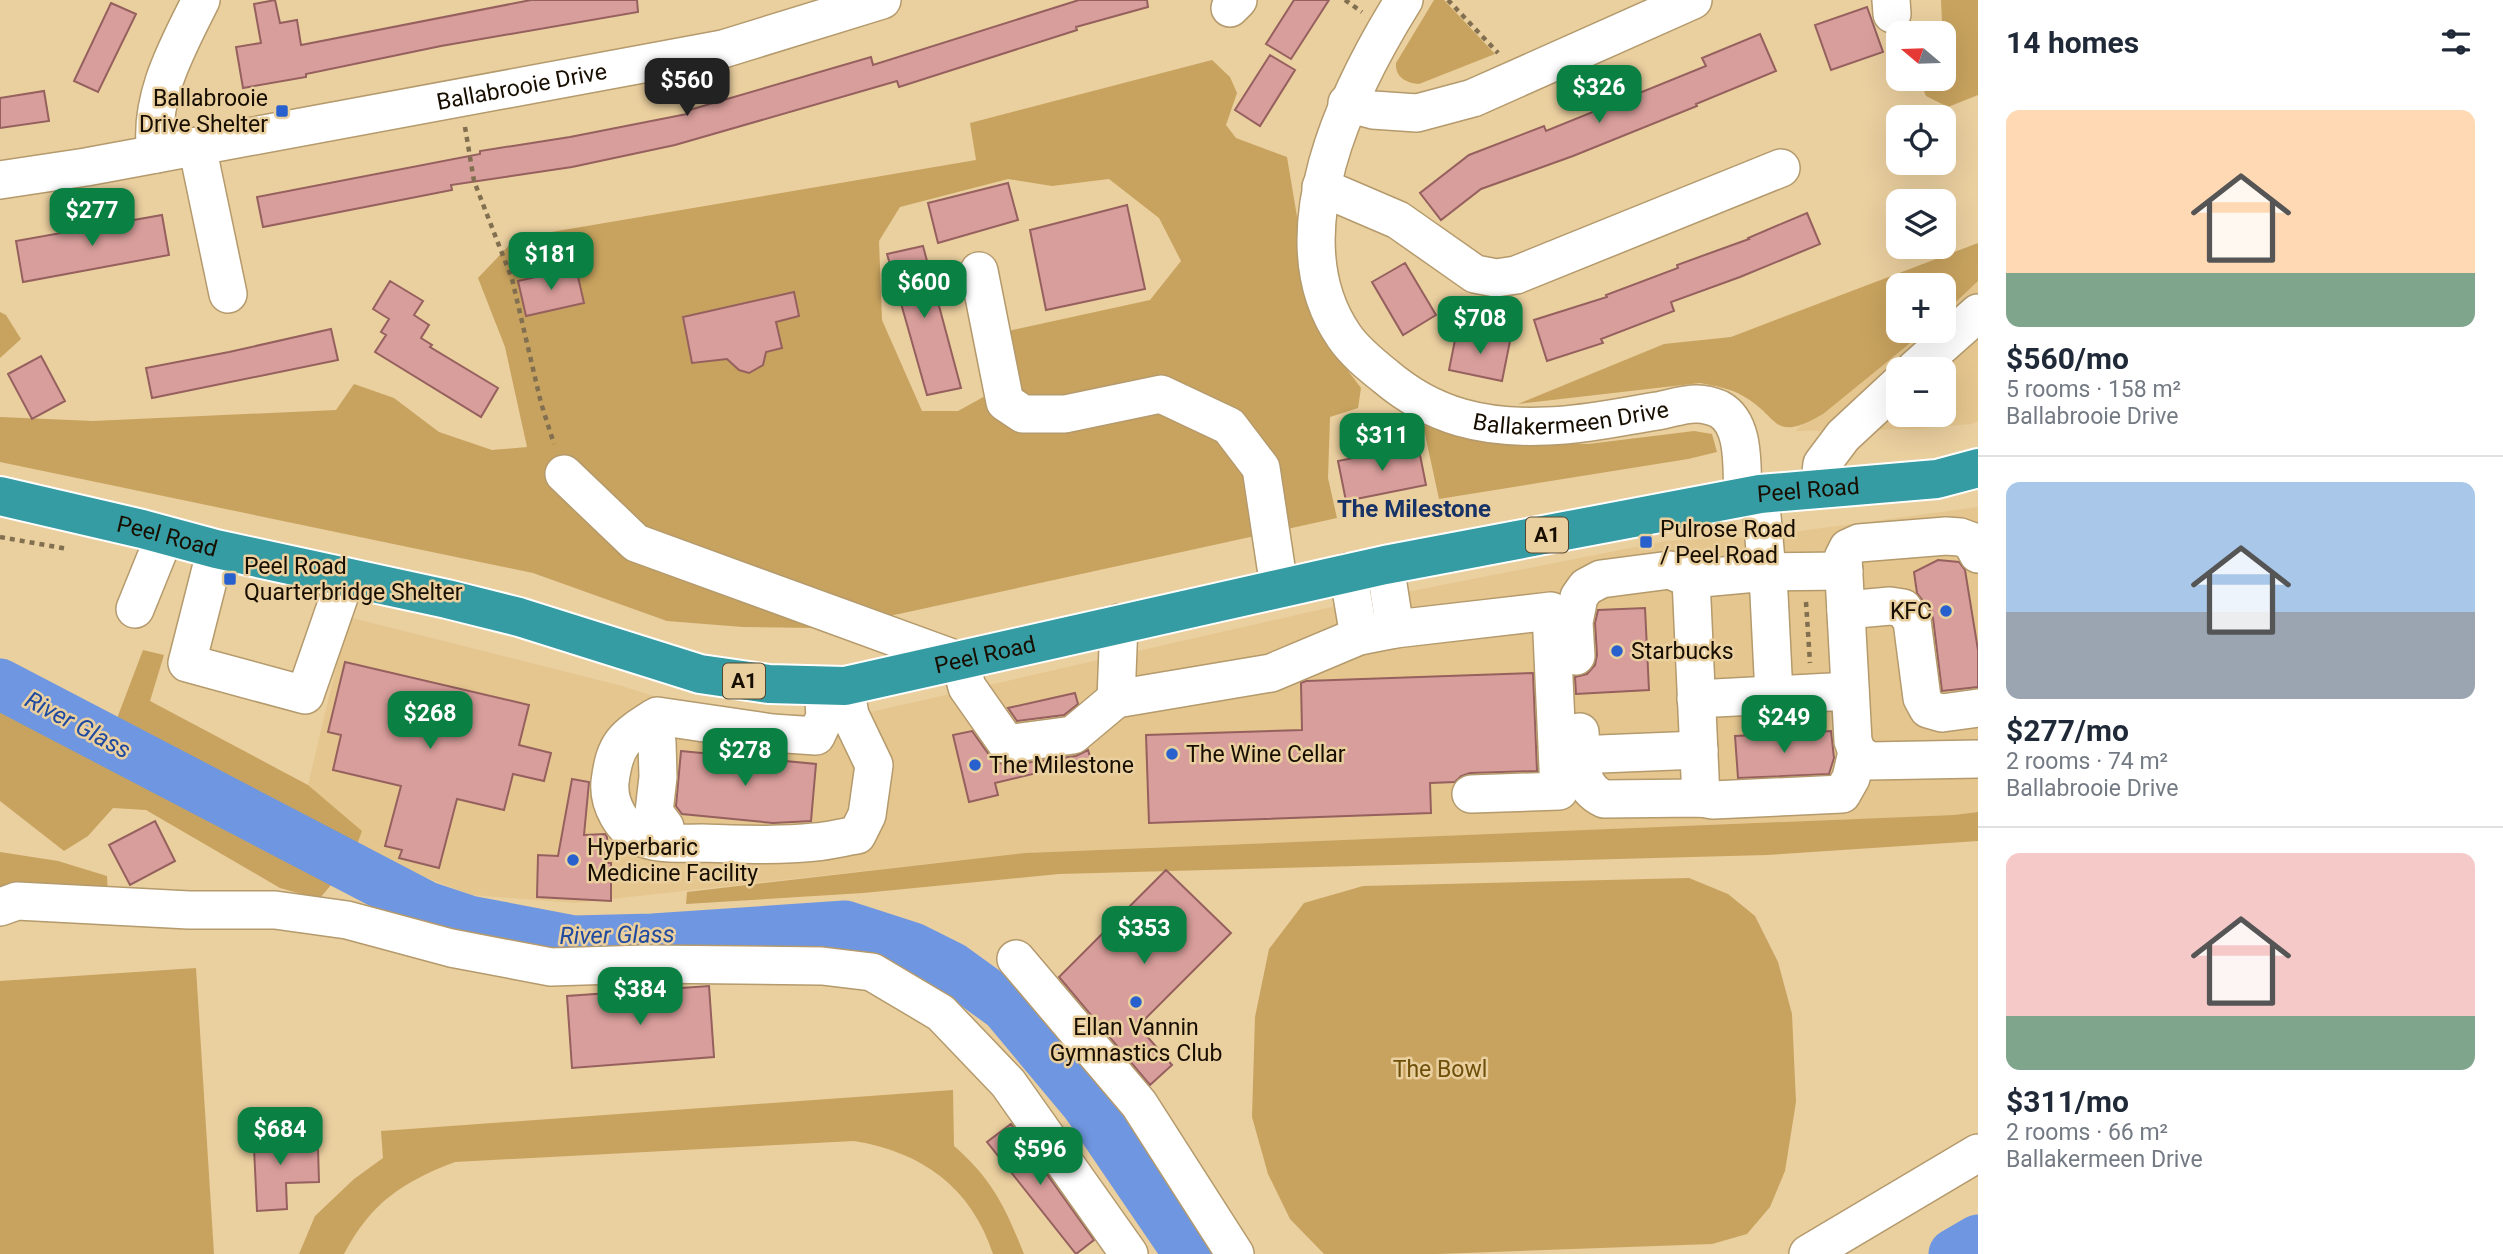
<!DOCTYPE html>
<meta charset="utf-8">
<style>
body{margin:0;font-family:Roboto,sans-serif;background:#f2f2f3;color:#1f2937;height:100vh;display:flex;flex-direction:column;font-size:26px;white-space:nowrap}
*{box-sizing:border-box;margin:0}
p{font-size:23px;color:#747a83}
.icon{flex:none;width:38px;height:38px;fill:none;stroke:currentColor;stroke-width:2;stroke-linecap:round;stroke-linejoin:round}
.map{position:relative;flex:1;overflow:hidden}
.drawer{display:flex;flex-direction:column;background:#fff;width:525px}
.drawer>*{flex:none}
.needle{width:46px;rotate:289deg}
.buttons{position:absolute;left:1886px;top:21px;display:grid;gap:14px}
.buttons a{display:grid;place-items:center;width:70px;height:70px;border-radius:14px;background:#fff;box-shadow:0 7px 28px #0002;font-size:35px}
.price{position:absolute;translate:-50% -60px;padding:0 16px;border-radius:14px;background:#0b8043;color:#fff;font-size:23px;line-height:46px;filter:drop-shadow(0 2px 4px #0008)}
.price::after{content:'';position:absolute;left:50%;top:42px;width:21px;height:16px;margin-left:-10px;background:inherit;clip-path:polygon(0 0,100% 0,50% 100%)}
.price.on{background:#222;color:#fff}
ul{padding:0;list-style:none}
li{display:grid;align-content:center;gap:14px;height:371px;padding:0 28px}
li+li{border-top:2px solid #e0e1e3}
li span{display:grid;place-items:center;height:217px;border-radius:14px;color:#555}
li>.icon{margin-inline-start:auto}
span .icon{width:126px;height:126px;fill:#fffc;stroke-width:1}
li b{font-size:30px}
h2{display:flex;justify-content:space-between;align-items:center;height:84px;padding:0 28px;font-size:30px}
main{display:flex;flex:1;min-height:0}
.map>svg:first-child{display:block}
.built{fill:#e5c68f;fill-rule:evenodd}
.green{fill:#c8a35f;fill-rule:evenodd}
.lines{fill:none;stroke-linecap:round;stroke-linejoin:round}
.river{stroke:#6f96e0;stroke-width:51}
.building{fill:#d89e9b;stroke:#95605e;stroke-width:2}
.minor-casing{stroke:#b49a6c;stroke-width:40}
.highway-casing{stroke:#fff;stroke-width:42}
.path{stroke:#816f50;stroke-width:4.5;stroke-dasharray:5 5;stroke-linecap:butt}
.minor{stroke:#fff;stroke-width:37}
.highway{stroke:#359ca3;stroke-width:38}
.poi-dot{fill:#2860cd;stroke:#eacf9f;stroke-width:2.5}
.labels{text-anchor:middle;stroke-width:5;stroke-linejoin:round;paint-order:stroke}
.shield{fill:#eacf9f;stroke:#564830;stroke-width:2}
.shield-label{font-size:21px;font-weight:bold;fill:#170e00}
.street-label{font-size:23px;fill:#170e00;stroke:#eacf9f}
.poi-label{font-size:23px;fill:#170e00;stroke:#eacf9f;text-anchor:start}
.park-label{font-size:23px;fill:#6e500a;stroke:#eacf9f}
.neighbourhood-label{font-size:24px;font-weight:bold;fill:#163267;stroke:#eacf9f}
.water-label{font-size:24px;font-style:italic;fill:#1f4aa0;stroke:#eacf9f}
</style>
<main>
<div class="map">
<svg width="1978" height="1254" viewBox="0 0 1978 1254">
<rect width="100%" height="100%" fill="#eacf9f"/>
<path class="built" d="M1978,268V421L1971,424L1915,429L1795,431L1907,331H1944V298ZM1899,369H1944V415H1899Z
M1978,507V812L1954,815L1025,853L575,903L471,895L355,850L361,831L308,785L338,659L352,618L622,686L688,707L745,715L866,713L1336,606L1666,541L1764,536Z"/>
<path class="green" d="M1434,0H1444L1495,54L1419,84C1406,83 1395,77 1396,63Z
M1941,0H1978V95L1948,107L1926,96L1919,79H1944V33H1933L1942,22Z
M1212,60L1230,77L1237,93L1226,125L1236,138L1287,157L1307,276L1324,339L1361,388L1358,408L1330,417L1328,478L1337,518L899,614L814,628L743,627L667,621L533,573L0,462V417L93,421L336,410L354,384L394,398L439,432L492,450L527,447L505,347L478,278L516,238L976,160L970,123ZM1008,179L1052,186L1109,179L1159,218L1181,261L1150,300L1008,331L1007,384L958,411H922L882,320L879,241L900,207Z
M1978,243V281L1944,313V285H1899V331H1925L1823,414C1771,444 1781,417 1743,396C1730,388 1715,386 1700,383L1518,404L1664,344L1731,337Z
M0,312L6,315L21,339L0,358Z
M1423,425L1471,440L1588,444L1694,431L1712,434L1717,452L1688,459L1439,499Z
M143,650L164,655L150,701L308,785L362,831L355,850L116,721Z
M0,700L332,884L319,899L280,888L146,810L113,808L88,836L64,851L0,801Z
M1978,812V841L1767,855L1059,874L863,893L686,904L687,892L1025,853L1954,815Z
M0,852L58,861L107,876L108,895L0,894Z
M1689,878L1728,894L1755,916L1778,962L1792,1014L1796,1102L1785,1171L1770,1207L1747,1234L1712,1244L1438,1254H1324L1290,1219L1268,1174L1252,1117L1255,1017L1269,949L1304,903L1363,886Z
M196,968L214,1254H0V981Z
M953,1090L954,1146C993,1180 1005,1207 1024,1254H993C971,1187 922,1152 854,1141L455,1162C402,1182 371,1203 344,1254H299L315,1216L354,1179L383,1158L381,1131Z"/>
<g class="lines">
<path class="river" d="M0,684L427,907L469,921L574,941L653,939L845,926L913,948L951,967L1005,1006L1086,1103L1189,1254
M1954,1254L1978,1240"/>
</g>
<path class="building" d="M275,0L280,23L297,20L301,45L531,0H637L638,12L441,46L306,74V77L243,88L236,47L261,43L254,4Z
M1079,0H1147L1148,7L1076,27L1077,30L899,87L897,81L675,145L572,167L451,185L452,190L263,227L257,197L480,154V151L570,137L687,114L686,111L871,57L873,65Z
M1294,0H1329L1291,59L1266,44Z
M111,3L136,14L98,92L74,81Z
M1867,7L1883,52L1831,70L1815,25Z
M1760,34L1776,71L1696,104L1697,106L1573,156L1481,189L1441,220L1420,193L1469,155L1544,126L1546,131L1706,66L1702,58Z
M1270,55L1295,70L1260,126L1235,110Z
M44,91L49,121L0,128V98Z
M1008,183L1018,220L938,243L928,203Z
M1127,205L1145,289L1046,310L1030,230Z
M1807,213L1820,244L1740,277L1671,302L1674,311L1601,339L1603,343L1547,361L1534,320L1607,297L1606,295L1678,268L1677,265L1749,239L1748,238Z
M162,215L169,255L23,282L16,241Z
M923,246L961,388L927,395L887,254Z
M1405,263L1436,315L1403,335L1372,282Z
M576,268L584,303L526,316L518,281Z
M390,281L423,301L414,315L429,325L421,338L432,345L430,347L498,388L481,417L375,352L386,335L381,332L389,319L373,309Z
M794,292L799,316L776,322L782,348L766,352L763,365L749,373L739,370L727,359L692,363L683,317Z
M331,329L338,360L152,398L146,368L229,352Z
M1457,330L1510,341L1502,381L1449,370Z
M41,356L65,401L32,419L8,374Z
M1418,445L1426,485L1346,501L1338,461Z
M1938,560L1959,562L1965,570L1978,650V687L1942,691L1933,618L1929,609L1917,593L1914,572Z
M1645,608L1649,690L1576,694L1575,677L1587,674L1595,665L1597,655L1595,623L1598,610Z
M345,662L529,705L519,745L551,753L544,781L513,774L504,810L457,799L439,868L399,858L402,850L385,846L401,786L333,770L341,735L328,732Z
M1533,673L1537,771L1470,773L1461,776L1455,782L1430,783L1431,813L1149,823L1146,735L1302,730L1301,683L1306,681Z
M1075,693L1078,704L1064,715L1017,721L1008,708Z
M972,731L990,756L999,763L1010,765L1076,756L1088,750L1091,760L995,783L998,795L969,802L953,735Z
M1831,731L1834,758L1829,774L1738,778L1735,736Z
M681,751L816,764L811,821L773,823L682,814L676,806Z
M572,779L589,782L584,835L605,834L607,837L608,863H611V901L537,897L538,855L558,856Z
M155,821L175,861L130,885L109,845Z
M1166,870L1231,933L1138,1026L1172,1065L1150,1085L1059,977Z
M709,986L714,1057L572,1068L567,996Z
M1011,1124L1094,1240L1076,1254L987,1142Z
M283,1125L284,1150L318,1148L319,1182L286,1183L287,1209L257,1211L253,1127Z"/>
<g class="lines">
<g class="minor-casing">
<g id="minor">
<path id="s1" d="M1404,0C1349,88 1275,236 1344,336C1354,351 1370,364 1385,376C1433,417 1485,429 1547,426C1584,425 1620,417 1657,411C1670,409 1685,403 1698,404C1704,404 1714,407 1719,409C1747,424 1741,471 1743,497"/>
<path d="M1891,0L1892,14"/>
<path d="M1230,8L1238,0"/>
<path d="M1347,103L1373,110L1417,113L1473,98L1693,0"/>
<path d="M197,146L228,294"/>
<path d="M156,154C148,99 177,48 201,0"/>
<path id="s2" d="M0,180L86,167L723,49L882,0"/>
<path d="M1321,187L1398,220L1475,274L1496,278L1516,275L1781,168"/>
<path d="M979,271L1005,402L1023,414H1065L1161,394L1229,426L1261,468L1279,587"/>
<path d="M1915,369L1978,313"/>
<path d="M564,474L636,543L960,661L967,687L1007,744L1073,735L1116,699"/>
<path d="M1819,489L1822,464L1843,436L1899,384"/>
<path d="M1760,494L1769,594L1774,695"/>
<path d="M216,549L187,663L305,695L346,577"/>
<path d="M1978,554L1971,541L1960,537L1946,536L1859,543L1848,548L1843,558L1853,741L1857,752L1869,761L1978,759"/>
<path d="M1385,565L1395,629"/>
<path d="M1348,572L1359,636"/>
<path d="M1691,579L1701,798"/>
<path d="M135,609L165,535"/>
<path d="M1846,610L1890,606L1903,608L1912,621L1922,698L1928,709L1942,713L1978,708"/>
<path d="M1119,623L1116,699L1271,673L1359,636L1395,629L1551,611L1559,791L1471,794"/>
<path d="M1576,656L1574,622L1579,597L1586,587L1601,579L1670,570L1691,579L1767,572L1844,571"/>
<path d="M823,686L825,717L816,736L772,733L657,716C624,737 615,742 610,782C608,804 622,830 643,838C661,845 683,843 702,843C739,844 778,846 815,842C829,841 843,837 857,835L867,815L874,765L850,715L845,686"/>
<path d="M1696,699L1850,691"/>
<path d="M1580,732C1582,759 1576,786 1604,799L1701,798L1713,800L1842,794L1851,778L1857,752"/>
<path d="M657,742L658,777L654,812L665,827"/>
<path d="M1600,754L1699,750"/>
<path d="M0,907L17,901L189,910H275L347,920L451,948L551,967L646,964L822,966L872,972L941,1013L1008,1083L1129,1254"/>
<path d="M1016,959L1139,1104L1235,1254"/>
<path d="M1808,1254L1978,1153"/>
</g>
</g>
<g class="highway-casing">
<g id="highway">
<path id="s3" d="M0,496L142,529L216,549L447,599L519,617L700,674L769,684L845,686L1385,565L1760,494L1937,479L1978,468"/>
</g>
</g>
<path class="path" d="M1345,0L1362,12
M1448,0L1498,53
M465,127L474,181L512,279L541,403L554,444
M0,537L68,549
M1806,602L1810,663"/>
<use href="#minor" class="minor"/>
<use href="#highway" class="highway"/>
</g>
<g class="poi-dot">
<rect x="275" y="104" width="14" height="14" rx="3.5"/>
<rect x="1639" y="535" width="14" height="14" rx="3.5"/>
<rect x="223" y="572" width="14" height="14" rx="3.5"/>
<circle cx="1946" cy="611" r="7"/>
<circle cx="1617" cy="651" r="7"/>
<circle cx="1172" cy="754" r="7"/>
<circle cx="975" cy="765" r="7"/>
<circle cx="573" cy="860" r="7"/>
<circle cx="1136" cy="1002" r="7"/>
</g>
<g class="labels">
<g class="shield">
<rect x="1526" y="517.5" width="42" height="35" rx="5"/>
<rect x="723" y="663.5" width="42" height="35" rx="5"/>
</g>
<g class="shield-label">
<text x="1547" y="542">A1</text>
<text x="744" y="688">A1</text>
</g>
<g class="street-label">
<text dy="8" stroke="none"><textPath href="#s2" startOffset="530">Ballabrooie Drive</textPath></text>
<text dy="8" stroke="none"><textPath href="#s1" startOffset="616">Ballakermeen Drive</textPath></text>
<text dy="8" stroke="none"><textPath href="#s3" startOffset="1852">Peel Road</textPath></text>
<text dy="8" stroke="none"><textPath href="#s3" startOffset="172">Peel Road</textPath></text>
<text dy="8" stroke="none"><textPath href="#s3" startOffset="1012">Peel Road</textPath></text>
</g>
<g class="poi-label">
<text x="268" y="106" text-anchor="end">Ballabrooie<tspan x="268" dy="26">Drive Shelter</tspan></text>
<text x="1660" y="537">Pulrose Road<tspan x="1660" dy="26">/ Peel Road</tspan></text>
<text x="244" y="574">Peel Road<tspan x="244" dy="26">Quarterbridge Shelter</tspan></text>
<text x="1932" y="619" text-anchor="end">KFC</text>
<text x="1631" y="659">Starbucks</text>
<text x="1186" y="762">The Wine Cellar</text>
<text x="989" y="773">The Milestone</text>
<text x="587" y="855">Hyperbaric<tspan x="587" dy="26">Medicine Facility</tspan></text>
<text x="1136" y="1035" text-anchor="middle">Ellan Vannin<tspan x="1136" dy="26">Gymnastics Club</tspan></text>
</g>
<g class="park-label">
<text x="1440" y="1077">The Bowl</text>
</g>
<g class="neighbourhood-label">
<text x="1414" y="517">The Milestone</text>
</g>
<g class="water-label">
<text transform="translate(78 725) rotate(28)" y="8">River Glass</text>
<text transform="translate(617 935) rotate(-1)" y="8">River Glass</text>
</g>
</g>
</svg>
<div class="buttons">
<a><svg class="needle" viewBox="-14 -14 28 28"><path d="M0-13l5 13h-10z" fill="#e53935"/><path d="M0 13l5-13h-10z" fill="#747a83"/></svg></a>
<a><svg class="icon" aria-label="locate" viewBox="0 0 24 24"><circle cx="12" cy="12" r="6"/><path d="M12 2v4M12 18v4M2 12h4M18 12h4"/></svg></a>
<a><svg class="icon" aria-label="layers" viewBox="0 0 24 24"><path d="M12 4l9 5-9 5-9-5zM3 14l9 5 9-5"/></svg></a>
<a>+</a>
<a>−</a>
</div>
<b class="price on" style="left:687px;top:118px">$560</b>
<b class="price" style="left:1599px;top:125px">$326</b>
<b class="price" style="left:92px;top:248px">$277</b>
<b class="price" style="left:551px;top:292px">$181</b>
<b class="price" style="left:924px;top:320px">$600</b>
<b class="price" style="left:1480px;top:356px">$708</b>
<b class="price" style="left:1382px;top:473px">$311</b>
<b class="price" style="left:430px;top:751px">$268</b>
<b class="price" style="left:1784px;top:755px">$249</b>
<b class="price" style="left:745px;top:788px">$278</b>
<b class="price" style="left:1144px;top:966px">$353</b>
<b class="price" style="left:640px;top:1027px">$384</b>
<b class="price" style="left:280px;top:1167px">$684</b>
<b class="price" style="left:1040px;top:1187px">$596</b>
</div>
<section class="drawer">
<h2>14 homes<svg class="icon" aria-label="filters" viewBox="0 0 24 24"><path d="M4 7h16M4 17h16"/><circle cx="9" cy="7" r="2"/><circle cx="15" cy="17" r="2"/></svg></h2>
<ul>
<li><span style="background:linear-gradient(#ffd9b3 75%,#7fa58c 0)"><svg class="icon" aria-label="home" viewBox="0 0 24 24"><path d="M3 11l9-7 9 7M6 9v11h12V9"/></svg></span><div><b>$560/mo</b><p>5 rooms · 158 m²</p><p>Ballabrooie Drive</p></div></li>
<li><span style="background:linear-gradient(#a9c7e8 60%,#9aa5b1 0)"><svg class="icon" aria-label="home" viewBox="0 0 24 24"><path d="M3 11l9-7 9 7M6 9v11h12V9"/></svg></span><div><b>$277/mo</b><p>2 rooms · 74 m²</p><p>Ballabrooie Drive</p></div></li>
<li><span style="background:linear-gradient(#f6c9c9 75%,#7fa58c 0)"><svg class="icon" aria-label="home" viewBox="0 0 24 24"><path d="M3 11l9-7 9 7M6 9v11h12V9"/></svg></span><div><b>$311/mo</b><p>2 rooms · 66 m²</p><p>Ballakermeen Drive</p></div></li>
</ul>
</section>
</main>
